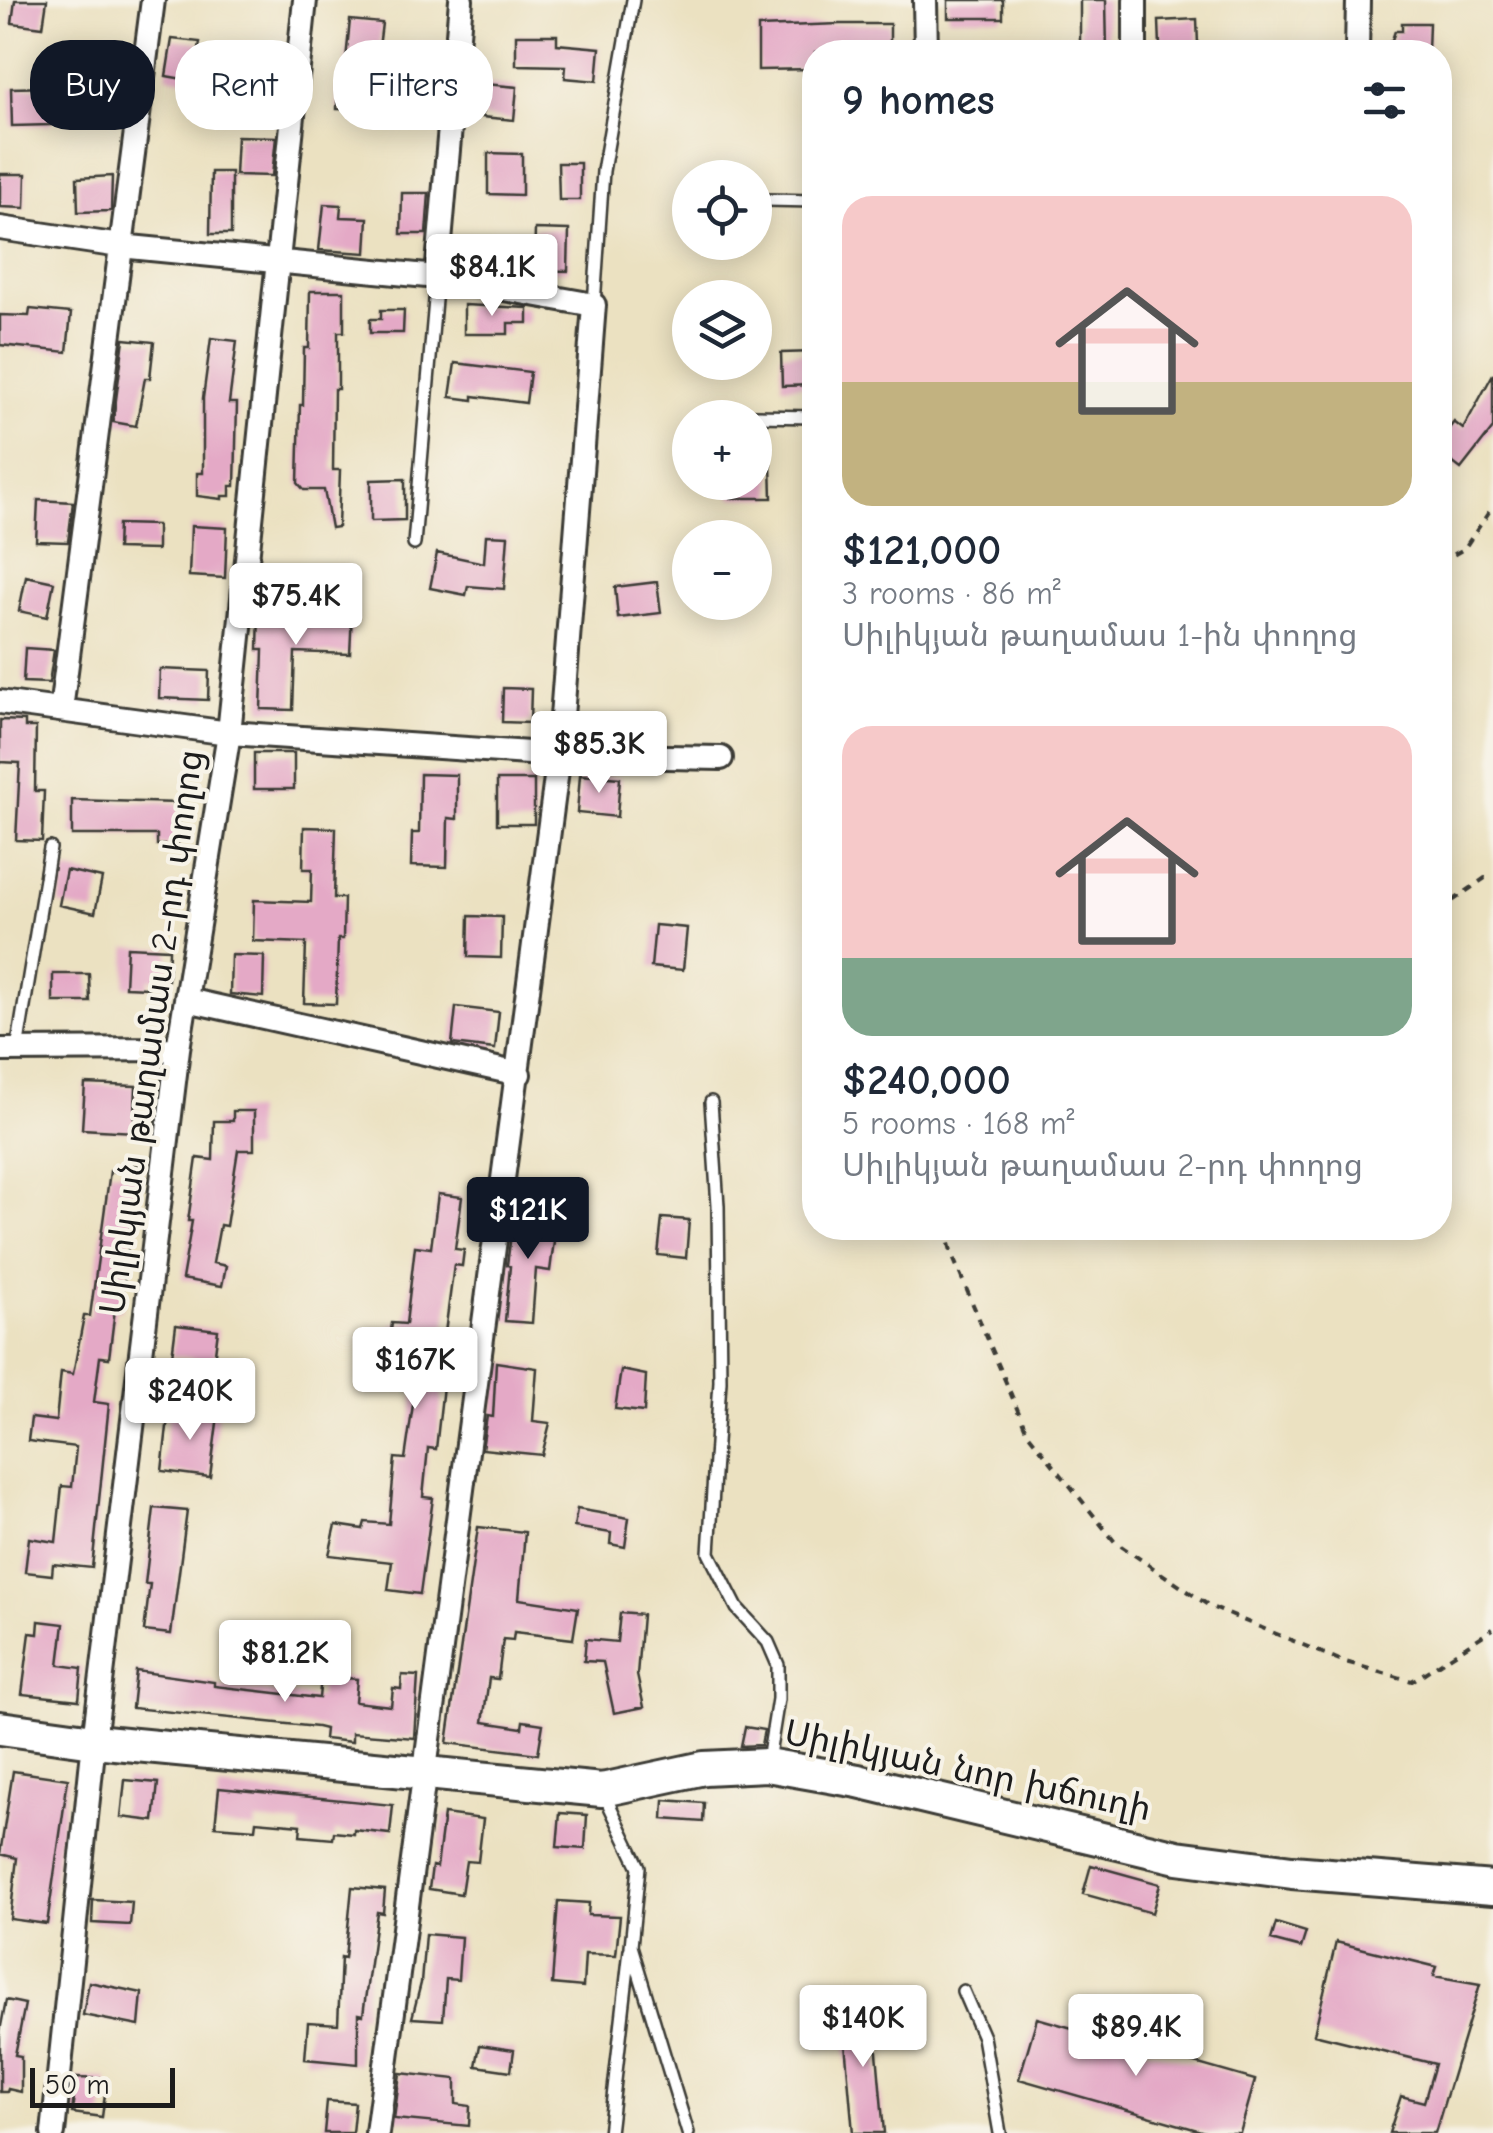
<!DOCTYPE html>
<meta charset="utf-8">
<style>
body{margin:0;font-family:"Comic Neue","Noto Sans Armenian",sans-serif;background:#f6f6f7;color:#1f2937;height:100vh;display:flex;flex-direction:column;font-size:38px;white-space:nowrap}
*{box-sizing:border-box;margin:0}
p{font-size:32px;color:#747a83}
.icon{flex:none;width:55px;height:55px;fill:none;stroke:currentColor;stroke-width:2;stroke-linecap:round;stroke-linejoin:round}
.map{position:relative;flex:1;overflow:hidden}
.panel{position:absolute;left:802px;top:40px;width:650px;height:1200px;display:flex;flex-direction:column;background:#fff;border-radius:40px;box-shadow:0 5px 25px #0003}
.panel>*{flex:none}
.top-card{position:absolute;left:30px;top:40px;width:622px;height:90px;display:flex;gap:20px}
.fabs{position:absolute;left:672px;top:160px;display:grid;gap:20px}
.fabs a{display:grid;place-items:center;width:100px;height:100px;border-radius:50%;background:#fff;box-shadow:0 5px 25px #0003;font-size:50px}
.scale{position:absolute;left:30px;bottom:25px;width:145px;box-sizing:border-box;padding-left:10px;border:5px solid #1c1c1c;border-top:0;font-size:28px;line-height:35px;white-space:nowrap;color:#1c1c1c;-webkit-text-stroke:8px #f7f3e8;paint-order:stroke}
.price{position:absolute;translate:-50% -85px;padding:0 22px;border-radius:10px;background:#fff;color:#222;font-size:32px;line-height:65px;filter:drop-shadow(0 2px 5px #0008)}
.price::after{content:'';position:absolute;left:50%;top:60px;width:30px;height:22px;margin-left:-15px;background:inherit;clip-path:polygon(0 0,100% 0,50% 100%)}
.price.current{background:#111827;color:#fff}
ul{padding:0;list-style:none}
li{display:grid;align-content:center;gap:20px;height:530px;padding:0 40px}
li span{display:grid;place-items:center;height:310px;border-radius:30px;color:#555}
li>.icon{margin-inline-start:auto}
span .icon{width:180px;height:180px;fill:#fffc;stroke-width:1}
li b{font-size:42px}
h2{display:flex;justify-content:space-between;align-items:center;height:120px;padding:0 40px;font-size:42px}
.pill{padding:0 35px;border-radius:40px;background:#fff;box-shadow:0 5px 25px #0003;font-size:35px;line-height:90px}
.pill.current{background:#111827;color:#fff}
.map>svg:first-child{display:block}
.building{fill:#e4a9c6}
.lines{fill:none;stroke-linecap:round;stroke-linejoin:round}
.lane-casing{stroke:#3b3a35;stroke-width:16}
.street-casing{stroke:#3b3a35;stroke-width:28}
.secondary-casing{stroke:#3b3a35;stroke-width:38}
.path{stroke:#3b3a35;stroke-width:4;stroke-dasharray:8 8;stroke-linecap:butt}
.lane{stroke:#fff;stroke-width:11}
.street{stroke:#fff;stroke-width:22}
.secondary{stroke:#fff;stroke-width:32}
.labels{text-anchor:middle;stroke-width:8;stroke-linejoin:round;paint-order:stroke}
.street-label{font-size:35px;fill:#1c1c1c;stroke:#f7f3e8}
</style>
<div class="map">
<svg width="1493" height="2133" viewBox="0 0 1493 2133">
<rect width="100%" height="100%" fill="#f7f3e8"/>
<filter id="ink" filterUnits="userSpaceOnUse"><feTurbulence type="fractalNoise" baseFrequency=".01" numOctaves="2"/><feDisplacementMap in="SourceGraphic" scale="20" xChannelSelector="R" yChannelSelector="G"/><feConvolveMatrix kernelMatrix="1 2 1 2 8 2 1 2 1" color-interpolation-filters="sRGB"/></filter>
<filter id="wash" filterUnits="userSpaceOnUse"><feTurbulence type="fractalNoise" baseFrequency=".0048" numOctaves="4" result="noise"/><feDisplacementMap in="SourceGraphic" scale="40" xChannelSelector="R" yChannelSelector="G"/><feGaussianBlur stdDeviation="2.25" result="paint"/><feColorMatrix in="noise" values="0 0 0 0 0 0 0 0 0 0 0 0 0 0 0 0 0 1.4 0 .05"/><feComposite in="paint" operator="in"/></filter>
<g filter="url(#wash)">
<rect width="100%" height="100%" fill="#ebe1c1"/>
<g id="blocks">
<path class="building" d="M15,0H47L43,27L12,23Z
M948,0H1003V18H948Z
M1080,0H1106L1107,52H1080Z
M1197,19L1198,45L1160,46L1159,21Z
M350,20L382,23L378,56L369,55V110L337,109L338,79H344Z
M1402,23H1429L1428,52H1377L1392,40L1395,31H1402Z
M840,24H890V52H815V69L758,70V27Z
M516,35H557V44L600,48L597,81L565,78L566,66L516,65Z
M172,39L200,42L194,81L166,76Z
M71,53H102V83H70Z
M485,84L517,87L514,120L482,117Z
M50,87L51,125L12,126L11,88Z
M237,136L276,137L272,176L235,175Z
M488,153L522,154V195L488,194Z
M558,163H580V200H559Z
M211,172H231V234H210Z
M0,174H26L25,208L0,207Z
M112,176L111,211L78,212L77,178Z
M402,193H429L426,234H401Z
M324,204L341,205L340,217L368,218L366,253L319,250Z
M535,229L569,230L568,271L534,270Z
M310,291H344V332H338V389H334L333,470H340L338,527L331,528L324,490H304L298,483L300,405H303L304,348H309Z
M464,305L528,308V323H508V334H464Z
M30,309L71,313L67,352L0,345V315L29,316Z
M381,310H404L403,333H370V319H381Z
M211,338L237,341L229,403H237L235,486H230V496H222V499L197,496V473H203V398Z
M124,339L154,342L150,378H145L136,426L113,422Z
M815,352V385L782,386L781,353Z
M455,363L530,372L526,403L473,396V400L450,397Z
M1493,374V428L1461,469L1440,453V440L1454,422L1463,429Z
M771,464L772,498H731V482H755V465Z
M405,479V520L371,521V480Z
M38,500L73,502L68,542L36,541Z
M118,524L157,525V550L117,549Z
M191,526L227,528L225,578L189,576Z
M486,535L508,536L504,589L468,586L466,595L430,588L437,553L484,563Z
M26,576L54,582L47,617L19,611Z
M657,582L661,613L618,618L615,587Z
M259,609L352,613L350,654L295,652L293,710L261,709L263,650H258Z
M25,648L54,650L49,683L23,682Z
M160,669L209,671L208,700L159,698Z
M503,688L531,689L530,723L502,722Z
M615,716H640V736L614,735Z
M0,720L25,721V727H36L35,791H44L42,841L16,840L20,763L0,762Z
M254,753H294V789H254Z
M420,774L457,775V819L448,818L447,867L411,866L412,833H419Z
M580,775L620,778L617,817L577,813Z
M497,780H534V824H497Z
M72,800L179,803L178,845H157V835H72Z
M304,827L336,828L334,898H344L343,939H338L336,1004L304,1003L306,943L253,941L254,900L311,902L312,869H303Z
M66,870L102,878L95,913L59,905Z
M469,916L502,917L501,958L468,957Z
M655,925L687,928L683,970L651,967Z
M127,947L169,949L168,980L149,979L148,988L125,987Z
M231,955L264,956L263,997L230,994Z
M53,974H89L90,1002H53Z
M456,1007L499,1012L495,1049L452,1044Z
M85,1084L136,1086L134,1132L82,1129Z
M233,1111H254V1150H238L226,1226L220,1225L213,1263L226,1266L222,1286L182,1279L192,1221H188L197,1158L213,1160L214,1121H233Z
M125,1164L141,1166L134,1220H131L121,1310L115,1309L109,1358L100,1357L94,1402L109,1404L92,1568L53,1564L52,1575L25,1572L29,1538L56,1542L62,1486L72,1487L76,1447L28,1441L31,1418L56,1421L61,1372L73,1374L84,1316H90L110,1171L124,1172Z
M438,1194L462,1197L455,1249L464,1250L462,1266L454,1265L438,1385L443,1386L436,1449L428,1448L423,1497L433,1498L420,1594L388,1590L392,1562L329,1555L336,1525L363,1529L365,1522L389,1524L395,1458L405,1459L420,1357L388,1352L392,1323L406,1324L415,1246L431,1248Z
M514,1212L557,1218L550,1271L536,1269L532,1323L505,1321L510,1266L507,1265Z
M662,1218L689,1220L686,1258L658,1255Z
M176,1325L218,1330L214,1361L172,1356Z
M496,1362L537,1368L533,1421L550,1423L542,1455L482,1449L487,1416L493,1417Z
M621,1370L646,1375L644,1412L615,1409Z
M169,1409L218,1415L210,1477L162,1471Z
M154,1508L187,1511L171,1634L144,1631L150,1584H145Z
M577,1509L629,1518L625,1547L610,1544L611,1533L574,1527Z
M478,1527L525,1532L519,1599L578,1608L573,1639L514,1632L513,1640L503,1639L498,1679L489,1678L483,1722L522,1728L523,1721L543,1724L538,1754L447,1743Z
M620,1613L642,1615L637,1675L644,1707L614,1713L603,1662L584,1661L586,1639L617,1642Z
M39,1621L64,1624L59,1665L82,1668L79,1700L22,1694L30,1633L38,1634Z
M136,1671L214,1682V1686L319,1698L321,1676L357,1679L355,1702L391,1706L393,1688L401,1689L402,1675L418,1676L414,1738L352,1733V1742L324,1739L325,1729L317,1727L132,1708Z
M745,1727L764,1730L761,1745L741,1746Z
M13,1771L68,1779L47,1924L10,1919L17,1858L0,1854Z
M125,1780L158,1783L154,1821L121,1817Z
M219,1788L393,1805L390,1834L354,1830V1834L334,1832L333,1839L300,1836L301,1825L256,1821L255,1829L215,1826Z
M664,1800L704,1803L703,1822L663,1819Z
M560,1813L587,1815L585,1849L557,1847Z
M444,1814L483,1819L478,1862L466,1861L461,1894L429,1889L432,1866L437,1867Z
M1091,1865L1160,1884L1152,1913L1083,1894Z
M352,1887L385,1890L383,1913L377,1912L363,2015L358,2014V2064L305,2059L308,2022L338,2024L341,1957L345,1958Z
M93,1900L132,1902L130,1925L92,1923Z
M558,1901L589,1903L588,1915L620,1916L616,1955L585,1954L583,1987L552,1984Z
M1276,1923L1306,1932L1301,1948L1271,1940Z
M425,1934L461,1937L458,1980L446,1979L443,2020L412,2018L421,1983Z
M1336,1942L1437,1967L1434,1976L1480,1984L1435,2133H1389L1401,2096L1424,2102L1435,2064L1314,2034Z
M89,1982L142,1993L139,2026L83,2015Z
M6,2000L25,2004L15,2055L21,2056V2092L8,2089L7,2092H0V2031Z
M873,2006L884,2133H853L842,2008Z
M1037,2018L1255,2080L1240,2133H1208L1019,2079Z
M480,2045L514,2050L511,2071L476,2066Z
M400,2073L456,2079V2104L470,2106L469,2126L394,2119Z
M76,2078L107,2079L102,2117L72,2113Z
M327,2101L355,2103L352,2133H324Z"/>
</g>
</g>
<g filter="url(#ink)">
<use href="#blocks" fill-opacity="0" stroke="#3b3a35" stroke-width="2.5"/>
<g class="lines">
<g class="lane-casing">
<path id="lane" d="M766,200L815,201
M594,305L603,171L633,0
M754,416L815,417
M414,544L437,277
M17,1050L50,848
M711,1102L718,1206L720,1381L709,1553L737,1608L768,1642L778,1665V1699L768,1761
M604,1794L639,1867L631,1946L688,2133
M963,1991L983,2037L1000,2133
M609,2133L630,1950"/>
</g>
<g class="street-casing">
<path id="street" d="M925,0L926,52
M1135,0V52
M1357,52L1358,0
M0,228L120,246L437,277L594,305L559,755L377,2133
M437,277L461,0
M0,702L229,733L559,755L721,758
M61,710L153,0
M187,1000L519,1074
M0,1050L178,1049
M53,2133L94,1741L178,1049L229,733L305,0"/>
</g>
<g class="secondary-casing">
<path id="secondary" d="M0,1728L94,1741L602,1790L704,1768L767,1765L858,1781L1177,1857L1292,1872L1493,1888"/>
</g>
<path class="path" d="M1440,562L1464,549L1493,506
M1440,910L1485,878L1493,879
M945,1228L952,1255L1027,1432L1115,1542L1211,1607L1342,1661L1412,1681L1493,1629"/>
<use href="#lane" class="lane"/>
<use href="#street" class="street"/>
<use href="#secondary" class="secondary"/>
</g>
</g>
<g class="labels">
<g class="street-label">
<text transform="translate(151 1032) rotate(-82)" y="12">Սիլիկյան թաղամաս 2-րդ փողոց</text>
<text transform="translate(968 1770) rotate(12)" y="12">Սիլիկյան նոր խճուղի</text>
</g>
</g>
</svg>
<div class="fabs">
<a><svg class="icon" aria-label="locate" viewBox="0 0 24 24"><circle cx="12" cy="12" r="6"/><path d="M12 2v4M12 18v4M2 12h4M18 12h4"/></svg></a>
<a><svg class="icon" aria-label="layers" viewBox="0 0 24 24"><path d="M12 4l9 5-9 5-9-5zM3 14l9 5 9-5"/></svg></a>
<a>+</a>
<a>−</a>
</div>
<div class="scale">50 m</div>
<b class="price" style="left:492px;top:319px">$84.1K</b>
<b class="price" style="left:296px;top:648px">$75.4K</b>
<b class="price" style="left:599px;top:796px">$85.3K</b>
<b class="price current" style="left:528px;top:1262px">$121K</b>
<b class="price" style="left:415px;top:1412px">$167K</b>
<b class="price" style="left:190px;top:1443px">$240K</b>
<b class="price" style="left:285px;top:1705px">$81.2K</b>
<b class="price" style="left:863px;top:2070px">$140K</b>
<b class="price" style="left:1136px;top:2079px">$89.4K</b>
<div class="top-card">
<a class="pill current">Buy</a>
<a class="pill">Rent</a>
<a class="pill">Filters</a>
</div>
<section class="panel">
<h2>9 homes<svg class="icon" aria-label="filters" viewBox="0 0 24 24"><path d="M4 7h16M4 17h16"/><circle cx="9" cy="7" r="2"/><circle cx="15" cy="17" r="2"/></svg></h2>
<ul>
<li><span style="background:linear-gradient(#f6c9c9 60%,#c2b280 0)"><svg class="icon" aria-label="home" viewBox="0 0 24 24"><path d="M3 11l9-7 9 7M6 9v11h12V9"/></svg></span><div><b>$121,000</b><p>3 rooms · 86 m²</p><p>Սիլիկյան թաղամաս 1-ին փողոց</p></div></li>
<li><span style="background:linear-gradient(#f6c9c9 75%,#7fa58c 0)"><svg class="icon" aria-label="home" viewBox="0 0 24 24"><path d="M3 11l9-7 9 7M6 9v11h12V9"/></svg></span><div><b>$240,000</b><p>5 rooms · 168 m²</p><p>Սիլիկյան թաղամաս 2-րդ փողոց</p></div></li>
</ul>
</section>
</div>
